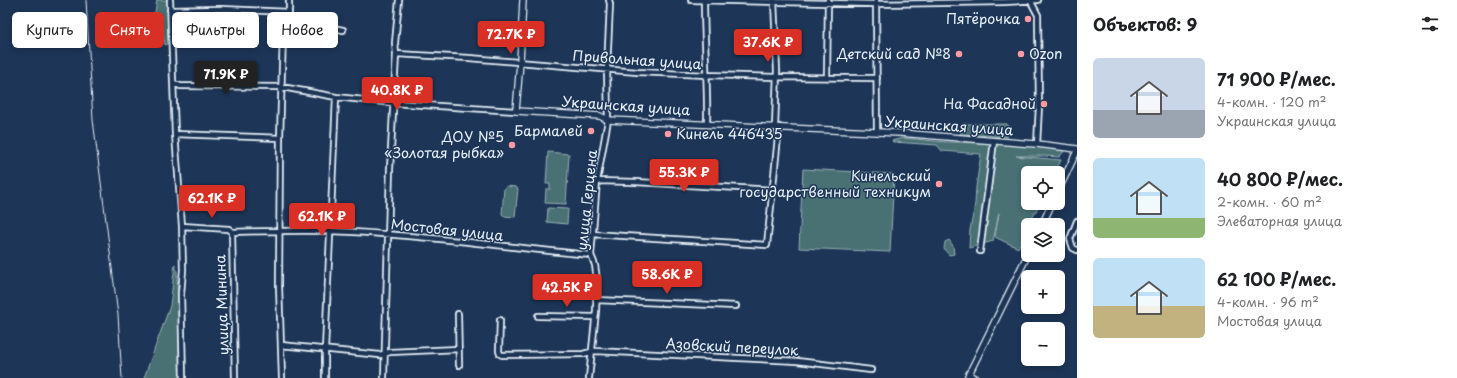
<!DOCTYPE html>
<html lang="ru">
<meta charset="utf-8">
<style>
body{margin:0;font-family:"Playpen Sans",sans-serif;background:#f6f6f6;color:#202124;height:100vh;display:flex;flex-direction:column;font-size:15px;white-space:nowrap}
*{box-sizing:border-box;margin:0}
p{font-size:13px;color:#757577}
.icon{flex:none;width:22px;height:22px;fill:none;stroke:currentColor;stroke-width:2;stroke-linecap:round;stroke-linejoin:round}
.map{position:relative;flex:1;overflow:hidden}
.sheet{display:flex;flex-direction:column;background:#fff;width:380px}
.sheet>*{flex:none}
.hud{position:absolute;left:12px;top:12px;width:380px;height:36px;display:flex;gap:8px}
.buttons{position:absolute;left:1021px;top:166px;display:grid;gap:8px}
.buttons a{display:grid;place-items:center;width:44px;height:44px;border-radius:6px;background:#fff;box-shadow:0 2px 6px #0003;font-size:20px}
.price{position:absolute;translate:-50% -34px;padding:0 9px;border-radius:4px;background:#d93025;color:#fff;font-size:13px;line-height:26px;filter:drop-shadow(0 1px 2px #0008)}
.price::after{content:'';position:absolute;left:50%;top:24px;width:12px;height:9px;margin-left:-6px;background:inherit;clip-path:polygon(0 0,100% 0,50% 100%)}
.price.active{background:#222;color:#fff}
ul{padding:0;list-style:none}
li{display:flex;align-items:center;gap:12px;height:100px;padding:0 16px}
li span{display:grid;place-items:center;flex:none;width:112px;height:80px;border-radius:6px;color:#555}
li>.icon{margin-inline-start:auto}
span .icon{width:48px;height:48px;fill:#fffc;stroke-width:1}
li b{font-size:17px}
h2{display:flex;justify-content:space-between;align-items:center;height:48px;padding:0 16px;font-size:17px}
.pill{padding:0 14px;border-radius:6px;background:#fff;box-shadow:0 2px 6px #0003;font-size:14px;line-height:36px}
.pill.active{background:#d93025;color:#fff}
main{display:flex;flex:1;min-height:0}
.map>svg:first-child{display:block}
.green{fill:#497073;stroke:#98b0b6}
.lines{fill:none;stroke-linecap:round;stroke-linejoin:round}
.minor-casing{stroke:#e8f1f8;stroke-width:8}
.major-casing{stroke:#e8f1f8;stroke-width:8}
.minor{stroke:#1d3557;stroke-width:4.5}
.major{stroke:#1d3557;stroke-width:5.5}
.rail{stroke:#e8f1f8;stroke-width:1}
.poi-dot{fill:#ff9aa2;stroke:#1d3557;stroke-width:1.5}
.labels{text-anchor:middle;stroke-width:3;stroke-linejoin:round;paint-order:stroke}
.poi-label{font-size:14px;fill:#e8f1f8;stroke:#1d3557;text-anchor:end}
.street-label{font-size:14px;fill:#e8f1f8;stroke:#1d3557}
</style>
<main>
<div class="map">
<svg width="1077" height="378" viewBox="0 0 1077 378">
<rect width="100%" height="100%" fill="#1d3557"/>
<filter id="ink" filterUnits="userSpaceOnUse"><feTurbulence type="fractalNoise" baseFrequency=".025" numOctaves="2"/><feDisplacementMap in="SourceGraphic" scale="8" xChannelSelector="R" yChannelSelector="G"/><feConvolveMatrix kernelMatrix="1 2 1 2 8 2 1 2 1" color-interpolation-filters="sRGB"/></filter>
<g filter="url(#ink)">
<path class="green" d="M157,0H168L169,43L165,45L163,32L155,30L154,18Z
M963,124H1007L1008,128L1007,137L960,134Z
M902,138C922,139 941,143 961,142L1067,148L1059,157L1045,156H1016L1061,160L1055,173H1028V203H1040L1029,225H1028V228L1018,248L995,237L999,213L993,241L969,248L970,230L975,204L976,187L981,154L942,151L937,145L893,142L892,141Z
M548,152L569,154L566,204L545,203L546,189H550V184H546Z
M803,169L894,174L890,252L799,248Z
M507,186L516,187L518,189L515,217L504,216L502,214L504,188Z
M548,208L568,209L567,224L547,222Z
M949,240L953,246L954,254L949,255L944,249L945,242Z
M175,264L177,272L180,378H144L170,306Z"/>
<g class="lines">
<g class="minor-casing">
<path id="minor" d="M170,0L175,134L182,226L183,270L181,294L183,378
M691,0L876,4L1004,2L1038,0
M704,0C704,41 708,82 707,124
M774,0L777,71L775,127
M876,0L877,132
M1030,0L1038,15L1039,106L1037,144
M170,10L221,9L289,12
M287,19L343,30
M396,54L469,58L637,72L707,75L776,77L877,78
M827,77L828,0
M174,83L180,86L282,87L336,97L393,103L516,111
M175,134L280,138
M597,181L636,182L772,190
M1077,221L1070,239L1073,248L1077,250
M182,226L229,229L232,232C264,231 296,230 329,231C416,234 504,247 591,255
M232,232L235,378
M592,234L767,245L779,127
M980,251L994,141
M596,300L736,306
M458,314L459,365
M538,316L595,317
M500,320L499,351L500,354L502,355L583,354L595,351L797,361L871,370
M281,345L380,355L390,352L459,349
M969,374L975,378
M282,378L279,286L280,138L283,33L289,9V0
M325,378V350L336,97
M384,378L390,169L396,54L395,43L399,0
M589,378L596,311L597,280L595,265L591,255L597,181L608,120L607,69L610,4L609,0"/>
</g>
<g class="major-casing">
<path id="major" d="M523,0L520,62L516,111L600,116L608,120L900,133L1021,143L1037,144L1077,149
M1058,191L1077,151
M1042,225L1052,203
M967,378L1028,254"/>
</g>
<use href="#minor" class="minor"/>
<use href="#major" class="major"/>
<path class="rail" d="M86,0L93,120L118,315L122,378"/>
</g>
</g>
<g class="poi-dot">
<circle cx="1028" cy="19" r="4"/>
<circle cx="959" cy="54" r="4"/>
<circle cx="1021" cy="54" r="4"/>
<circle cx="1044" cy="104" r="4"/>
<circle cx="591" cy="131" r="4"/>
<circle cx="668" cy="134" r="4"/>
<circle cx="512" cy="145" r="4"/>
<circle cx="939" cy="184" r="4"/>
</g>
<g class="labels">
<g class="poi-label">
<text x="1020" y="24">Пятёрочка</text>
<text x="951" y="59">Детский сад №8</text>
<text x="1029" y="59" text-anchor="start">Ozon</text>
<text x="1036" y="109">На Фасадной</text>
<text x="583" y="136">Бармалей</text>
<text x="676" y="139" text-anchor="start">Кинель 446435</text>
<text x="504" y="142">ДОУ №5<tspan x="504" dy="16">«Золотая рыбка»</tspan></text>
<text x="931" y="181">Кинельский<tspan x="931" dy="16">государственный техникум</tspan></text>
</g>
<g class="street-label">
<text transform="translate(637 60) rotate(4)" y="5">Привольная улица</text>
<text transform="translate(626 106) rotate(4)" y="5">Украинская улица</text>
<text transform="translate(949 126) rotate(4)" y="5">Украинская улица</text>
<text transform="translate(587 200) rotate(-84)" y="5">улица Герцена</text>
<text transform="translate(447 230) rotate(6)" y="5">Мостовая улица</text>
<text transform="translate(222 305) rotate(-92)" y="5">улица Минина</text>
<text transform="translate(732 347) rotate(3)" y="5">Азовский переулок</text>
</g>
</g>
</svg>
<div class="buttons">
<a><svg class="icon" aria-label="locate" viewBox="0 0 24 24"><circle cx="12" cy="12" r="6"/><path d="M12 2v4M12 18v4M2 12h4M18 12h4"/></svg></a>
<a><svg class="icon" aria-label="layers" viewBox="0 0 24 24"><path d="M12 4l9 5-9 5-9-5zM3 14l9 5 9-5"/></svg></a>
<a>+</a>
<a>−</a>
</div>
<b class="price" style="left:511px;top:55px">72.7K ₽</b>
<b class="price" style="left:768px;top:63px">37.6K ₽</b>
<b class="price active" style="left:226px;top:95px">71.9K ₽</b>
<b class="price" style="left:397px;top:111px">40.8K ₽</b>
<b class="price" style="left:684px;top:193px">55.3K ₽</b>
<b class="price" style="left:212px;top:219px">62.1K ₽</b>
<b class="price" style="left:322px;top:237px">62.1K ₽</b>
<b class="price" style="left:667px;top:295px">58.6K ₽</b>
<b class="price" style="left:567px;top:308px">42.5K ₽</b>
<div class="hud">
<a class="pill">Купить</a>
<a class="pill active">Снять</a>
<a class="pill">Фильтры</a>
<a class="pill">Новое</a>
</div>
</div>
<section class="sheet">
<h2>Объектов: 9<svg class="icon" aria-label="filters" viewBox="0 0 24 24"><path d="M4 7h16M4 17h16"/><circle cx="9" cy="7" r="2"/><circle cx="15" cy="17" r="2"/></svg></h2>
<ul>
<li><span style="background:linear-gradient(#c9d6e8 65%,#9aa5b1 0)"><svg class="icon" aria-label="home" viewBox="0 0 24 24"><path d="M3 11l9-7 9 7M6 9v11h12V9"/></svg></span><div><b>71 900 ₽/мес.</b><p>4-комн. · 120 m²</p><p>Украинская улица</p></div></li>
<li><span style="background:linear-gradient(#bfe0f5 75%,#8fb573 0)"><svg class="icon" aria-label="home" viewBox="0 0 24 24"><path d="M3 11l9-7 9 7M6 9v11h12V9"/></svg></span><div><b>40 800 ₽/мес.</b><p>2-комн. · 60 m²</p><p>Элеваторная улица</p></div></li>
<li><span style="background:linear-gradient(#bfe0f5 60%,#c2b280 0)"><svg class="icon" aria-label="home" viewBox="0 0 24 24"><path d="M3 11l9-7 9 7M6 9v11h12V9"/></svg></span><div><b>62 100 ₽/мес.</b><p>4-комн. · 96 m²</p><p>Мостовая улица</p></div></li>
</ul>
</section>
</main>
